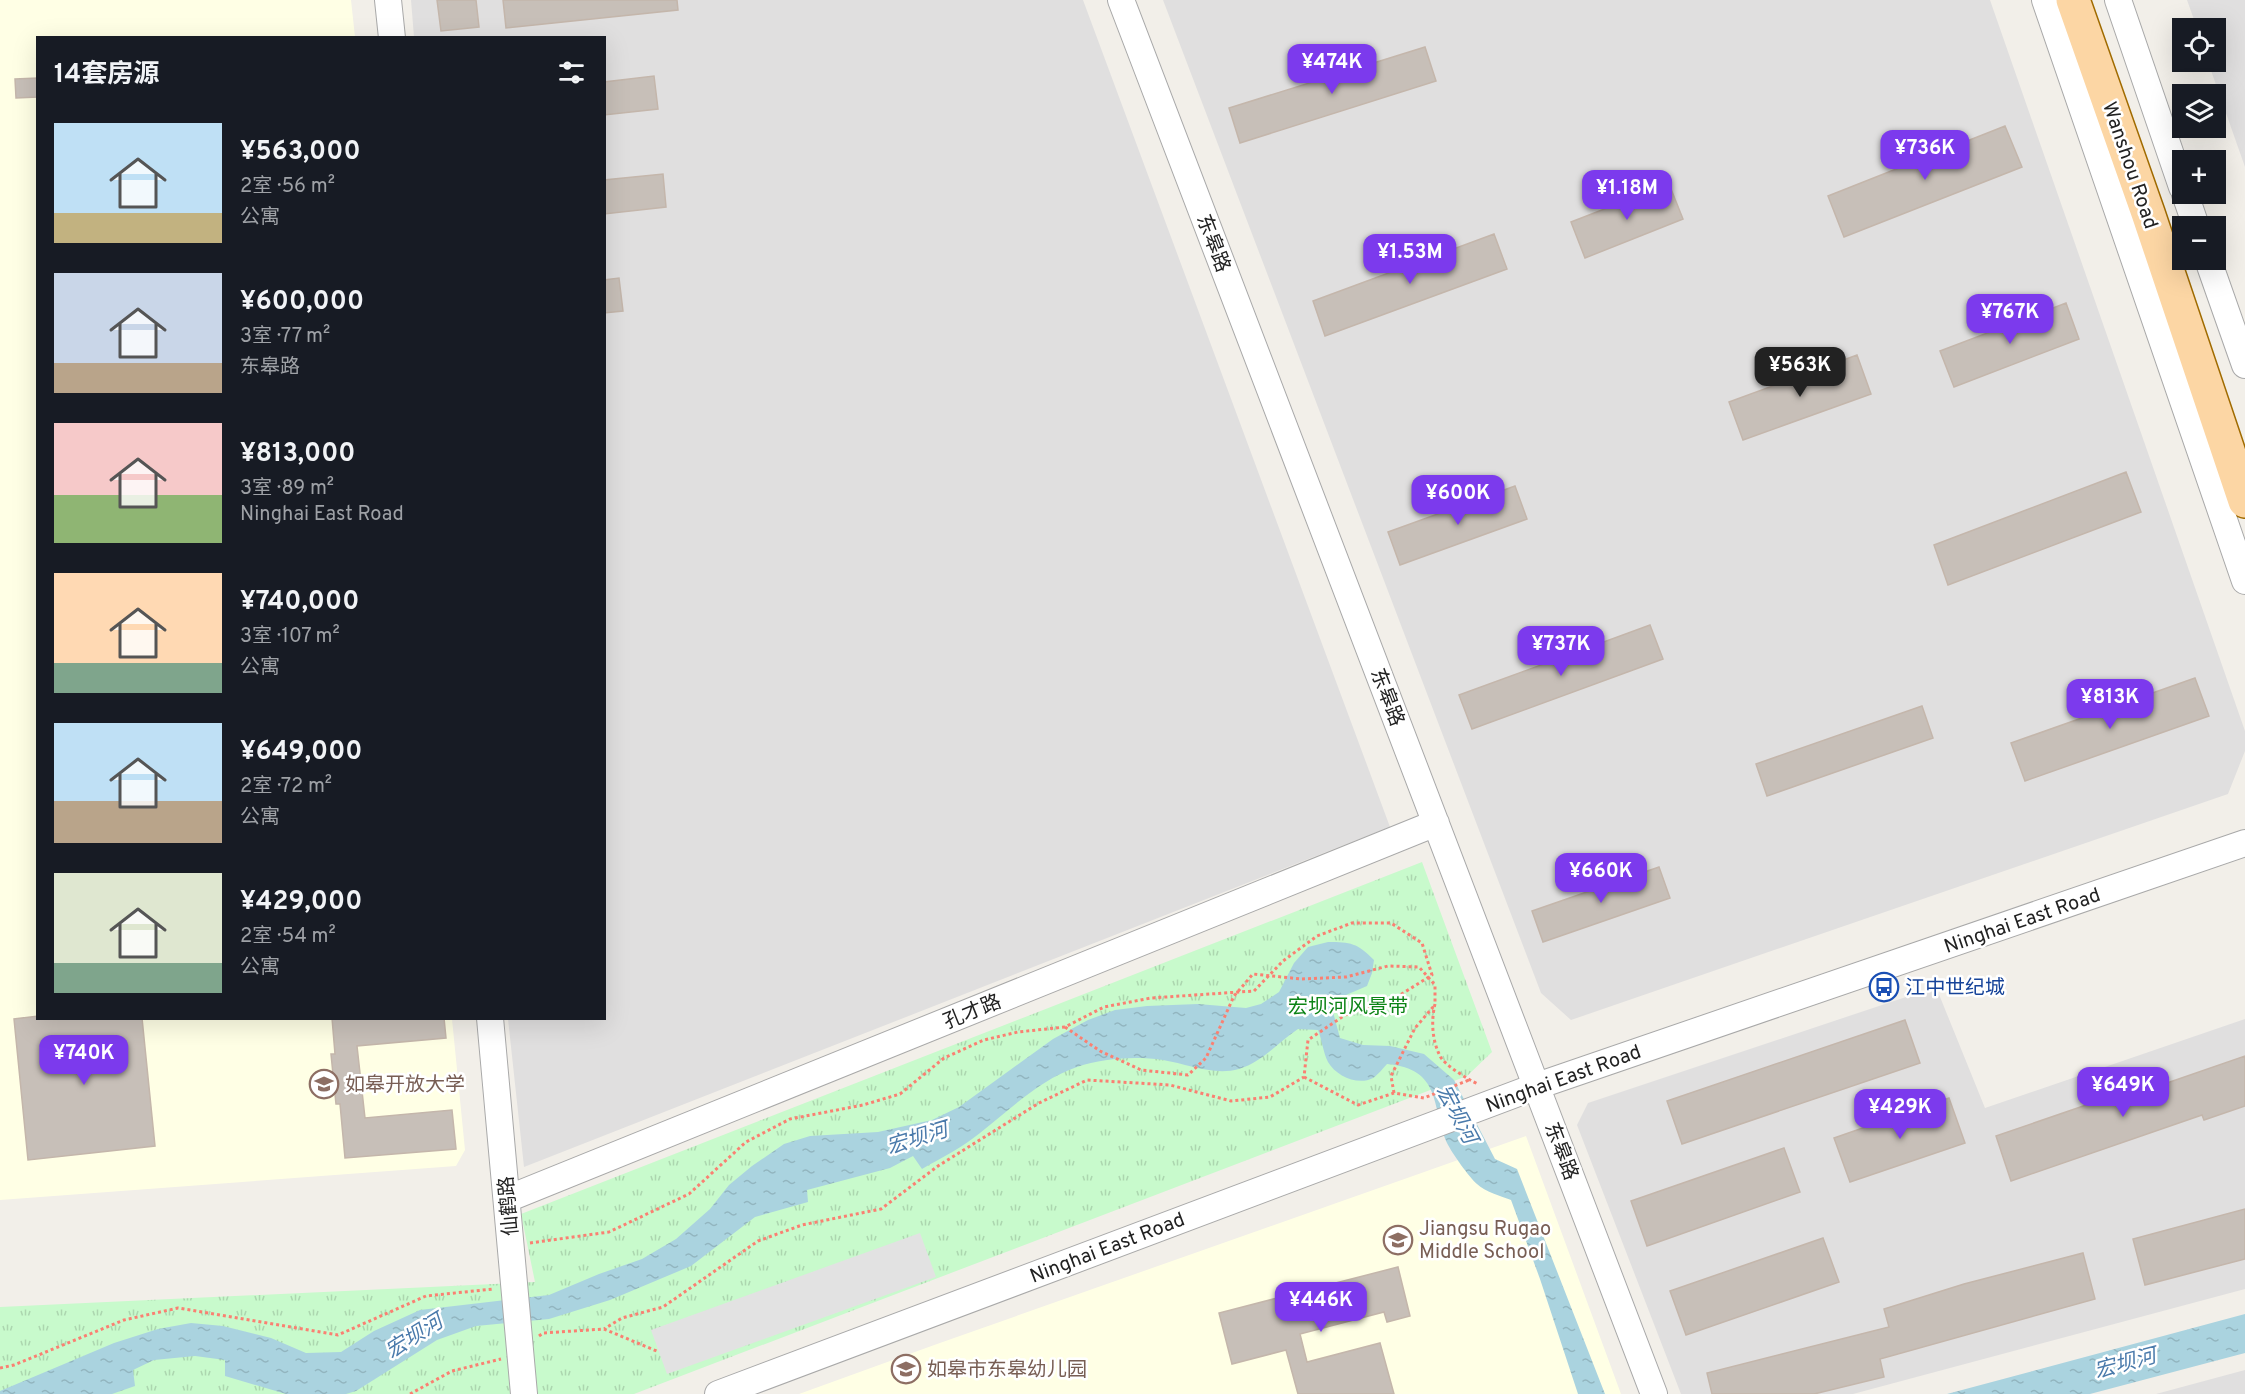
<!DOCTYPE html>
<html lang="zh">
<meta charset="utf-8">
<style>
body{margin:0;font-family:Overpass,"Noto Sans SC",sans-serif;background:#242831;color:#f1f3f6;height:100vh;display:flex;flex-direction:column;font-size:22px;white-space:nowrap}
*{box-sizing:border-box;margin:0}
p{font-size:20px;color:#9ea1a6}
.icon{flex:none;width:33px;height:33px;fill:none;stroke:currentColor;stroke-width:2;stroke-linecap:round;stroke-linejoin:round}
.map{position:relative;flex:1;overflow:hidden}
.drawer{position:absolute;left:36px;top:36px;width:570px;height:984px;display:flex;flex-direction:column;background:#171b24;border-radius:0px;box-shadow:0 6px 24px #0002}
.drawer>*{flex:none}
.tools{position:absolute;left:2172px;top:18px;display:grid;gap:12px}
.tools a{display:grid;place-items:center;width:54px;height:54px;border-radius:0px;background:#171b24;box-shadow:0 6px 24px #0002;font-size:30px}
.price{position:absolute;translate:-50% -51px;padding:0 14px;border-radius:12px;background:#7c3aed;color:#fff;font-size:20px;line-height:39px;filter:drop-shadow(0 2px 3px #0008)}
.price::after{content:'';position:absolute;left:50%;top:36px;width:18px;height:14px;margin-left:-9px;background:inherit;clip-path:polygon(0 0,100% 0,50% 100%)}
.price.current{background:#222;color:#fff}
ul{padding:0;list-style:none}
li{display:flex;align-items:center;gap:18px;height:150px;padding:0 18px}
li span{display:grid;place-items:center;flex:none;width:168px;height:120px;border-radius:0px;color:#555}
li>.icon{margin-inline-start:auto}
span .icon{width:72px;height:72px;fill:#fffc;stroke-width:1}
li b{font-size:26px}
h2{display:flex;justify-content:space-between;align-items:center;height:72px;padding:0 18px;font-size:26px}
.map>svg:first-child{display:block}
.residential{fill:#e0dfdf}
.education{fill:#ffffe5}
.park{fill:url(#park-tufts)}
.parking{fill:#e2e2e2}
.water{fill:url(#water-ripples)}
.building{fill:#c7bfb8;stroke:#c4b6ab;stroke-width:1.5}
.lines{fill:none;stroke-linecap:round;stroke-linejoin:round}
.minor-casing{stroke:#a9a9a9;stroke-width:28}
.major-casing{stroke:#a06b00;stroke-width:36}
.path{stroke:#fa8072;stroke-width:3;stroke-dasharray:3 3;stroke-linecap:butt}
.minor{stroke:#fff;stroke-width:26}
.major{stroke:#fcd6a4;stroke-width:33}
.path-bridge{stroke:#fa8072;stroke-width:3;stroke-dasharray:3 3;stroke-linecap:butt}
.labels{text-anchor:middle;stroke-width:5;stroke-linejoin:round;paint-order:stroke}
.street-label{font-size:20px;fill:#222;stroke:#fff}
.transit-label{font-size:20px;fill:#164399;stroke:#fff;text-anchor:start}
.park-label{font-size:20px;fill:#0c8416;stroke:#fff}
.education-label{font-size:20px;fill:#785e54;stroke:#fff;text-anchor:start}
.water-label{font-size:21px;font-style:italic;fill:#4a7aab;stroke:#fff}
</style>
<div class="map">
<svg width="2245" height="1394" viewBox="0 0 2245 1394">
<defs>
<pattern id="park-tufts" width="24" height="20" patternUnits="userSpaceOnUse" patternTransform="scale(1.5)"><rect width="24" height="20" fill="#c8facc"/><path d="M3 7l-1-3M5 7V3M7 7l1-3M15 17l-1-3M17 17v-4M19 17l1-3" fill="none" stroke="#acd6af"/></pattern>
<pattern id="water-ripples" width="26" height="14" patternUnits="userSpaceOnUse" patternTransform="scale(1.5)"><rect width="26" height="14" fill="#aad3df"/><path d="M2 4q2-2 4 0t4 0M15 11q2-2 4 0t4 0" fill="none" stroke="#92b5bf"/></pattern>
</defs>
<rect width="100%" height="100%" fill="#f2efe9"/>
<path class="residential" d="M411,0H1083L1390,827L524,1167L508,1019L604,1018V38L414,37Z
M1163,0H1990L2245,731V751L2228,794L1571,1020L1541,993Z
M2187,0H2245V167L2208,62H2216V28H2197Z
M1936,987L1985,1108L2245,1019V1289L1853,1394H1681L1577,1125L1588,1103Z
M2245,1370V1394H2156Z"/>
<path class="education" d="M0,0H351L355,37L38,38V1018L452,1019L465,1150L456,1166L0,1200Z
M1526,1136L1621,1394H799L937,1344Z"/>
<path class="park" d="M1422,862L1492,1052L1467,1076L634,1394H0V1307L535,1282L521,1214Z"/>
<path class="parking" d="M920,1233L936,1277L667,1374L651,1330Z"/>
<path class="water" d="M1328,942C1351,942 1357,943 1374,960L1372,973L1367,986L1346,995L1333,1012L1340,1038L1363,1045L1390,1046L1424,1054L1454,1080L1495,1159L1517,1169L1605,1394H1578L1540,1279L1511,1200C1501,1196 1485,1192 1477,1184C1469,1177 1452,1153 1447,1143C1431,1106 1442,1069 1387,1064C1383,1068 1378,1075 1373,1078C1358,1086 1336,1076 1328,1062C1323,1052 1322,1040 1318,1030L1298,1029C1278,1042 1263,1062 1239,1069C1213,1076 1188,1064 1163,1060C1135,1056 1104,1058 1077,1067C1039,1080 1011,1109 980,1133C963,1147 941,1158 922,1169L913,1156L890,1168L807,1190L808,1202L755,1217L691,1266L610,1300L549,1319L476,1326L437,1340L356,1391L346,1394H286L225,1376V1360L195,1356L154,1360L133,1370L135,1386L112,1394H0V1391L114,1343L158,1329L191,1323L223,1326L271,1338L306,1353L341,1352L374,1331L420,1310L549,1295L599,1274L642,1259L676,1239L710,1209L729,1185L752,1166L784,1144L810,1136L878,1132L932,1120L959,1107L1053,1039L1088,1020L1115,1010L1147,1006L1198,1004L1246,1008L1261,1004L1279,992L1294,963L1308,947Z
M2245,1314V1353L2090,1394H1947Z"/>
<path class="building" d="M437,0H476L479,27L441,31Z
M503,0H677L678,10L506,28Z
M1425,47L1436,81L1240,143L1229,108Z
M654,76L658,109L604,115V82Z
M38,78V97L16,98L15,79Z
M2005,126L2022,167L1844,237L1828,196Z
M663,174L666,207L604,214V180Z
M1669,184L1683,219L1585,258L1571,222Z
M1494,234L1507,269L1325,336L1313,301Z
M619,278L623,311L604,313V280Z
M2066,303L2079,339L1954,387L1940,351Z
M1857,355L1871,394L1743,440L1729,402Z
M2126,472L2141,512L1948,585L1934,545Z
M1515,486L1527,519L1400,565L1388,532Z
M1650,625L1663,659L1472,729L1459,695Z
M2195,678L2209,716L2025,781L2011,743Z
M1922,706L1933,738L1767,796L1756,764Z
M1659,867L1670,898L1543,942L1532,911Z
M38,1016V1018H142L155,1146L28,1160L14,1019Z
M332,1018H444L446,1038L357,1046L365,1118L452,1110L456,1149L345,1158L340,1104H336L331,1054H335Z
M1905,1020L1920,1063L1682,1144L1667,1101Z
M2245,1056V1106L2204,1120L2202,1115L2011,1181L1996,1136L2165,1078L2167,1083Z
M1949,1098L1965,1143L1850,1182L1834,1138Z
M1784,1148L1800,1192L1647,1246L1631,1201Z
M2245,1209V1259L2145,1285L2133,1239Z
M1823,1238L1839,1282L1686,1335L1670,1291Z
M2083,1253L2095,1299L1880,1359L1884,1377L1814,1394H1712L1707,1373L1889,1327L1884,1309L1964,1284Z
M1398,1267L1410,1316L1387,1322L1384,1312L1300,1334L1307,1362L1380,1343L1394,1394H1298L1286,1350L1232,1364L1219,1313Z"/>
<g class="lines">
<g class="minor-casing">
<path id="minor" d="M388,0L392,38
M1121,0L1654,1394
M2045,0L2245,581
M2118,0L2182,187
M2185,194L2196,226
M2208,260L2245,365
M490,1018L524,1394
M507,1199L1436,823
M718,1394L1537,1086L2245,843"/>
</g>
<g class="major-casing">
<path id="major" d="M2073,0L2148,213L2245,501"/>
</g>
<path class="path" d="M1435,1004C1431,1021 1432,1040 1440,1056C1444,1065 1469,1080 1478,1084
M1304,1077L1358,1105L1394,1093L1424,1098L1469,1080
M1394,1093L1391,1076L1415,1028L1434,1006
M530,1243L609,1232L689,1194L746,1142L790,1119L863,1105L900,1094L944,1058L984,1040L1018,1032L1065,1027L1104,1007L1151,998L1254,991L1283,961L1317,936L1352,923H1391L1422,943L1432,975L1400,995L1345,1015L1308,1040L1304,1077L1270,1097L1231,1101L1170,1085L1087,1080L1039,1103L938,1166L881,1209L802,1225L758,1241L663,1307L622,1318L604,1329
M539,1336L543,1333L604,1329L659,1352
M0,1368L14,1365L124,1320L178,1308L338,1335L426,1296L493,1289
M410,1394L452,1371L501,1359"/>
<use href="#minor" class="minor"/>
<use href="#major" class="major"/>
<path class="path-bridge" d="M1065,1027L1100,1051L1141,1070L1188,1075L1206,1058L1234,996L1253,974L1301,979L1346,977L1388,966L1419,967L1435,985V1004"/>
</g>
<defs>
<g id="bus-ring" transform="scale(1.5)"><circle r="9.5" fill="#fff" stroke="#1a4fb4" stroke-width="1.5"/><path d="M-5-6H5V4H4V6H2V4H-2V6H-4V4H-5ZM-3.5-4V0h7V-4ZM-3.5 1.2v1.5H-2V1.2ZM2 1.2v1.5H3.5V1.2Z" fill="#1a4fb4"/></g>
<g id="school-ring" transform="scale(1.5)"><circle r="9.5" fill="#fff" stroke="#8d6e63" stroke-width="1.5"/><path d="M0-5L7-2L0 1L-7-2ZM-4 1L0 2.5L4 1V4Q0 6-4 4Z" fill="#8d6e63"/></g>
</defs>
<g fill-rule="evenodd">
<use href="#bus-ring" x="1884" y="987"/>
<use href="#school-ring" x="324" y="1084"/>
<use href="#school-ring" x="1398" y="1240"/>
<use href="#school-ring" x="906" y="1369"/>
</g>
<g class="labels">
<g class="street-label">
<text transform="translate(2131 165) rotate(71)" y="7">Wanshou Road</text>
<text transform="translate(1214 243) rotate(69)" y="7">东皋路</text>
<text transform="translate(1388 697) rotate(69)" y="7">东皋路</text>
<text transform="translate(2022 920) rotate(-19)" y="7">Ninghai East Road</text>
<text transform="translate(972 1011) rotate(-22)" y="7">孔才路</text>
<text transform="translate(1563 1078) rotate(-20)" y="7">Ninghai East Road</text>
<text transform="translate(1562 1151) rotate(69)" y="7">东皋路</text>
<text transform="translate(508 1206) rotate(-95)" y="7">仙鹤路</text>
<text transform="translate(1107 1247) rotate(-21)" y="7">Ninghai East Road</text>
</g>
<g class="transit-label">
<text x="1905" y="994">江中世纪城</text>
</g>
<g class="park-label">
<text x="1348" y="1013">宏坝河风景带</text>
</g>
<g class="education-label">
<text x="345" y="1091">如皋开放大学</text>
<text x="1419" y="1235">Jiangsu Rugao<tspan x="1419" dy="23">Middle School</tspan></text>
<text x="927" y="1376">如皋市东皋幼儿园</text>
</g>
<g class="water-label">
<text transform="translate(1457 1114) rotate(62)" y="7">宏坝河</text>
<text transform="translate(917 1138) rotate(-17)" y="7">宏坝河</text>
<text transform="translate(414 1336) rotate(-32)" y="7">宏坝河</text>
<text transform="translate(2125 1363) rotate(-15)" y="7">宏坝河</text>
</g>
</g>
</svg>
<div class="tools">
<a><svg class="icon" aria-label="locate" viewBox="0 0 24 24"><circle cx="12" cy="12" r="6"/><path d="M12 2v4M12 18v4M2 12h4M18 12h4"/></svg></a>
<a><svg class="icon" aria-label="layers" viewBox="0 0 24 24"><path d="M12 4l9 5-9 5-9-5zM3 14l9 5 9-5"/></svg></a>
<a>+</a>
<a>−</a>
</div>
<b class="price" style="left:1332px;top:95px">¥474K</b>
<b class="price" style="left:1925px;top:181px">¥736K</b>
<b class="price" style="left:1627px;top:221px">¥1.18M</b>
<b class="price" style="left:1410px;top:285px">¥1.53M</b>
<b class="price" style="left:2010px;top:345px">¥767K</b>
<b class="price current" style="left:1800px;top:398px">¥563K</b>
<b class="price" style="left:1458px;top:526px">¥600K</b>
<b class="price" style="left:1561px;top:677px">¥737K</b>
<b class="price" style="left:2110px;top:730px">¥813K</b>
<b class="price" style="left:1601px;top:904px">¥660K</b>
<b class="price" style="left:84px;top:1086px">¥740K</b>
<b class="price" style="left:2123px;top:1118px">¥649K</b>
<b class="price" style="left:1900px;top:1140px">¥429K</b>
<b class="price" style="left:1321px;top:1333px">¥446K</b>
<section class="drawer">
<h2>14套房源<svg class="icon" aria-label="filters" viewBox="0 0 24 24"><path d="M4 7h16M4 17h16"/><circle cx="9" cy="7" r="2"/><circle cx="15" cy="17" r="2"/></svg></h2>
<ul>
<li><span style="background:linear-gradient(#bfe0f5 75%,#c2b280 0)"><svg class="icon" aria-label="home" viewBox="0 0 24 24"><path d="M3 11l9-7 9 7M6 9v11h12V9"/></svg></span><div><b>¥563,000</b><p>2室 · 56 m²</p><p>公寓</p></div></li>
<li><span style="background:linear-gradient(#c9d6e8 75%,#b9a48a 0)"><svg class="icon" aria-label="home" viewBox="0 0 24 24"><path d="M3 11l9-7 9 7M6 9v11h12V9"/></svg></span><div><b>¥600,000</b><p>3室 · 77 m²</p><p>东皋路</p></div></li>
<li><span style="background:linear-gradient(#f6c9c9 60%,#8fb573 0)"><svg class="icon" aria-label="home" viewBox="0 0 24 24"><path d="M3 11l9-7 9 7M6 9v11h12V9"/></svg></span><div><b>¥813,000</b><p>3室 · 89 m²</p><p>Ninghai East Road</p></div></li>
<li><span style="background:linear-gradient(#ffd9b3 75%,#7fa58c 0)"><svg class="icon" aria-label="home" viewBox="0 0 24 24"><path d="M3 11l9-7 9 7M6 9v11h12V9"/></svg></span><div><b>¥740,000</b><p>3室 · 107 m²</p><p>公寓</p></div></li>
<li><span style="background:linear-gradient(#bfe0f5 65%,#b9a48a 0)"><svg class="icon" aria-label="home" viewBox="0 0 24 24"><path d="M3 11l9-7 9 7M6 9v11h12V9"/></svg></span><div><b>¥649,000</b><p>2室 · 72 m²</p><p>公寓</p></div></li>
<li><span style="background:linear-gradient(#dfe7d0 75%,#7fa58c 0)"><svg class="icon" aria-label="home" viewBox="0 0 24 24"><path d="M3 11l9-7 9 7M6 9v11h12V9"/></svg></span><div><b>¥429,000</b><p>2室 · 54 m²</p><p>公寓</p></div></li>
</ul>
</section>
</div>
